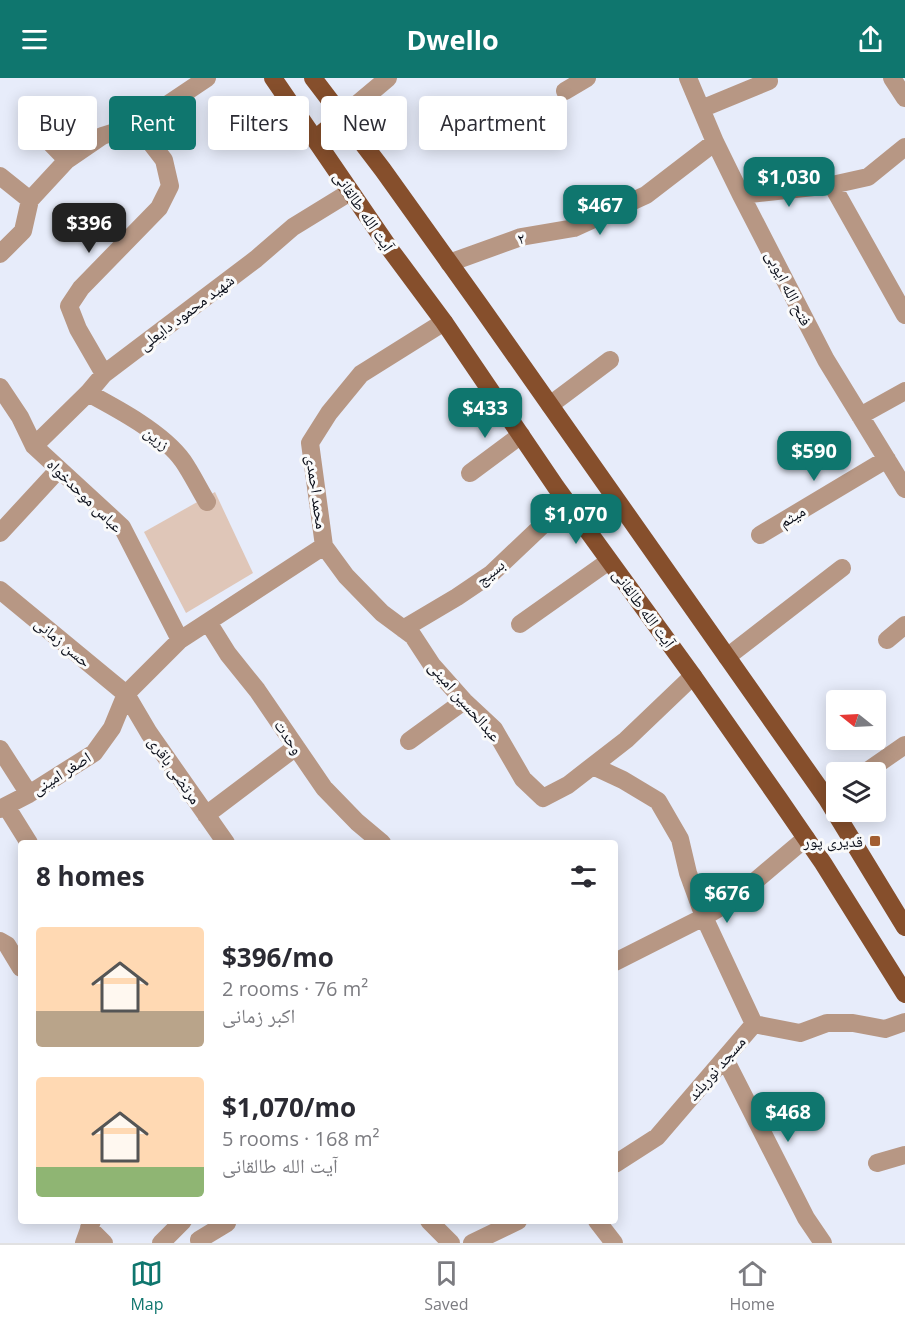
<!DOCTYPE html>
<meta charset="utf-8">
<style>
body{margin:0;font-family:"Open Sans","Noto Naskh Arabic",sans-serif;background:#f7f7f7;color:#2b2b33;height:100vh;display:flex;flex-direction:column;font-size:22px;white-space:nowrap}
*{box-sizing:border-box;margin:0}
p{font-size:20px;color:#7c7c81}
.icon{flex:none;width:33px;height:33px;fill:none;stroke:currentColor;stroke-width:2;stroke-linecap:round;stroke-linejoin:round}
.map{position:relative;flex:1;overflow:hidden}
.sheet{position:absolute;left:18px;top:762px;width:600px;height:384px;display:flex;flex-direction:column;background:#fff;border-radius:6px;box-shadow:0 3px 15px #0003}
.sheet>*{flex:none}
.guide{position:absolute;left:18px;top:18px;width:600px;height:54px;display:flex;gap:12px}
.needle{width:39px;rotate:288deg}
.tools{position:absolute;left:826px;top:612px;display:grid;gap:12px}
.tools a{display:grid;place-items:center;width:60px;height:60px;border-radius:6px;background:#fff;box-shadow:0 3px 15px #0003;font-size:30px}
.price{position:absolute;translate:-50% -51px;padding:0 14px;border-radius:12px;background:#0f766e;color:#fff;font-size:20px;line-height:39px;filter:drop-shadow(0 2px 3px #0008)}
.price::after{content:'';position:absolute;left:50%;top:36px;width:18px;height:14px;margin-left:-9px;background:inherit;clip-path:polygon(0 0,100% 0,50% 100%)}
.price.active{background:#222;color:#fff}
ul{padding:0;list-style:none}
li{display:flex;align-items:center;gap:18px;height:150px;padding:0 18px}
li span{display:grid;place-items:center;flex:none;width:168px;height:120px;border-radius:6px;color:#555}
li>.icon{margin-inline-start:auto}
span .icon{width:72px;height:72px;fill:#fffc;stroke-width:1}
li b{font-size:26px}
h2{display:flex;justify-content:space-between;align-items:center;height:72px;padding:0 18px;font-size:26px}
.chip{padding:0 21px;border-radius:6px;background:#fff;box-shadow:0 3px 15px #0003;font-size:21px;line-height:54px}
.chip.active{background:#0f766e;color:#fff}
header{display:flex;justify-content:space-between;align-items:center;height:78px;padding:0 18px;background:#0f766e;color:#fff;font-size:27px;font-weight:700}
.menu{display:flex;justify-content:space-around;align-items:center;height:84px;border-top:2px solid #e1e1e2;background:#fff;font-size:16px;color:#7c7c81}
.menu a{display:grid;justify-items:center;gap:3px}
.menu .active{color:#0f766e}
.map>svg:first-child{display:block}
.green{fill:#dfc6b8}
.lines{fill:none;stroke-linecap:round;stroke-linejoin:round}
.minor{stroke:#b79784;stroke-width:18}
.major{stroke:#864f2c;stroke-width:18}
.poi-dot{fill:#a25d30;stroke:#fafafa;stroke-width:2}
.labels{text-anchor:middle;stroke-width:6;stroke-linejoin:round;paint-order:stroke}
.street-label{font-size:16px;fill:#090d18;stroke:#fafafa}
.poi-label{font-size:16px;fill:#090d18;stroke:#fafafa;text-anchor:end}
</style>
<header><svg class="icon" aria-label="menu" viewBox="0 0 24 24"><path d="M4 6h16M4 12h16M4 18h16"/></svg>Dwello<svg class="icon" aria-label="share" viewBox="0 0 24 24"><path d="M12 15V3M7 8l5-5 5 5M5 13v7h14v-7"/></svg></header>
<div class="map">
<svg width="905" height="1165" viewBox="0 0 905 1165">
<rect width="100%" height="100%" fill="#e7ecfa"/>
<path class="green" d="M215,414L253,495L186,535L144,454Z"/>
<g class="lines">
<path class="minor" d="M688,0L715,64L741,117L826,282L905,411
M892,0L905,20
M565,13L587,0
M701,31L769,3
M343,38L388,0
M32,46L67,82
M905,69L868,99L832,107L905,237
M0,98L30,122
M741,117L832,107
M0,176L23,153L30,122L67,82L102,58L137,47L207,0
M449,185L521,159L574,150L646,117L715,64
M444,244L361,296L329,335L310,365L324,468L346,498L382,535L413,558L432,587L464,623L494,651L523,701L543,720L568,707L626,662L693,598
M104,296L78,251L69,228L81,210L159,130L170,108L164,82L137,47
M0,309L20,339L34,368L122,449L180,562
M88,315C118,331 163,355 183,383C192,396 199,411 207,424
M550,327L610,282
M860,338L905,313
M34,368L88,315L104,296L256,181L293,149L350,114
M470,395L521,357
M0,455L59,391
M760,457L887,381
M0,512L126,616L149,655L226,765
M208,544L228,576L257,612L324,710L357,744L382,765
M520,546L609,483
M403,551L457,519L491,496L567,424
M887,562L905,547
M727,579L842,490
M409,663L464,623
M0,671L29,716
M593,688L623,702L658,723L680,761L688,795L704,839L754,946
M866,694L905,667
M6,728L29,765
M0,731L29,716L94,675L112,650L126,616L180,562L324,468
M206,737L296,669
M0,863L7,867L21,890
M615,884L704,839L734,821L806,760
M725,981L806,1140L823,1165
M877,1085L905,1077
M615,1086L657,1059L754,946L800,955L827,945H853L885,951L905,944
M429,1143L451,1165
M597,1143L614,1165
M89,1150L104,1165
M199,1162L227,1145
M84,1165L92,1143
M161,1165L183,1143
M472,1165L518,1143"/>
<path class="major" d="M273,0L392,174L444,244L556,409L693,598L779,721L823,785L905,916
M313,0L383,92L481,229L827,721L905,849
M315,61L343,38"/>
</g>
<rect class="poi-dot" x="869" y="757" width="12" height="12" rx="3"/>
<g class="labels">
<g class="street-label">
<text transform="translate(364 133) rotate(56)" y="6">آیت الله طالقانی</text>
<text transform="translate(521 160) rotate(-14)" y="6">۲</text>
<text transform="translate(789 210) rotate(63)" y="6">فتح الله ایوبی</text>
<text transform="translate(186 234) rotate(-37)" y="6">شهید محمود دایعلی</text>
<text transform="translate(157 360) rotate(39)" y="6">زرین</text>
<text transform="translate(317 414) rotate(82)" y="6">محمد احمدی</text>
<text transform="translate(85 417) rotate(44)" y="6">عباس موحدخواه</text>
<text transform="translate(792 438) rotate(-31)" y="6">میثم</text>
<text transform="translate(490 494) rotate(-39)" y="6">بسیج</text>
<text transform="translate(644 530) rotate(54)" y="6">آیت الله طالقانی</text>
<text transform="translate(63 564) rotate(40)" y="6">حسن زمانی</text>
<text transform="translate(465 623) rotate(49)" y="6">عبدالحسین امینی</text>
<text transform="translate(289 659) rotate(56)" y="6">وحدت</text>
<text transform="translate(175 692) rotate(55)" y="6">مرتضی باقری</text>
<text transform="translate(61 695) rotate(-32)" y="6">اصغر امینی</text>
<text transform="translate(716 990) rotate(-49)" y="6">مسجد نوربلند</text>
</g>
<g class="poi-label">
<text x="863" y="769">قدیری پور</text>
</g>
</g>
</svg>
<div class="tools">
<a><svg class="needle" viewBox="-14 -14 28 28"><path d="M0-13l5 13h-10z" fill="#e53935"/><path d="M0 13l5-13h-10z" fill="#7c7c81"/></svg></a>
<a><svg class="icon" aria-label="layers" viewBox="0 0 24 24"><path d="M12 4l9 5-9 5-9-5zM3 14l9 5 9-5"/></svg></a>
</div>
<b class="price" style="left:789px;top:130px">$1,030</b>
<b class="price" style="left:600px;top:158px">$467</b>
<b class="price active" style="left:89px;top:176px">$396</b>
<b class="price" style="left:485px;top:361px">$433</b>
<b class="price" style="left:814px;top:404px">$590</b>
<b class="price" style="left:576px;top:467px">$1,070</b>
<b class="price" style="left:727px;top:846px">$676</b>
<b class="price" style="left:788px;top:1065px">$468</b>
<div class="guide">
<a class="chip">Buy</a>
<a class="chip active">Rent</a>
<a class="chip">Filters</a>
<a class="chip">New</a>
<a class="chip">Apartment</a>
</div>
<section class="sheet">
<h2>8 homes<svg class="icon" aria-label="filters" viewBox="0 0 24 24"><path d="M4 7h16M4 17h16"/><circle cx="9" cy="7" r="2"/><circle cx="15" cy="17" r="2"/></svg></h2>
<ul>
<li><span style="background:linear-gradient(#ffd9b3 70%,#b9a48a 0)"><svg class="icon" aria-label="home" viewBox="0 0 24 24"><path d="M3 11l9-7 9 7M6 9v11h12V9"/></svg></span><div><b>$396/mo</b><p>2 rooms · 76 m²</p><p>اکبر زمانی</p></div></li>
<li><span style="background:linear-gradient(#ffd9b3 75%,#8fb573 0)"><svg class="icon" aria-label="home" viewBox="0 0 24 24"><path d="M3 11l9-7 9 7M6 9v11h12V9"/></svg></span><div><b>$1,070/mo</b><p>5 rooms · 168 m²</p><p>آیت الله طالقانی</p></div></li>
</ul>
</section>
</div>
<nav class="menu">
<a class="active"><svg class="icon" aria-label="map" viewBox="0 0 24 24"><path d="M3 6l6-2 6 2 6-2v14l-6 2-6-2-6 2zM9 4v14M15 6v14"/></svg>Map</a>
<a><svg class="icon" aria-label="saved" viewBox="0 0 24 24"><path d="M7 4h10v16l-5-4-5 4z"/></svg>Saved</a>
<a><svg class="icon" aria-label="home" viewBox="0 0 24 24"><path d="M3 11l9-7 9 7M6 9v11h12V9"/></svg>Home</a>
</nav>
